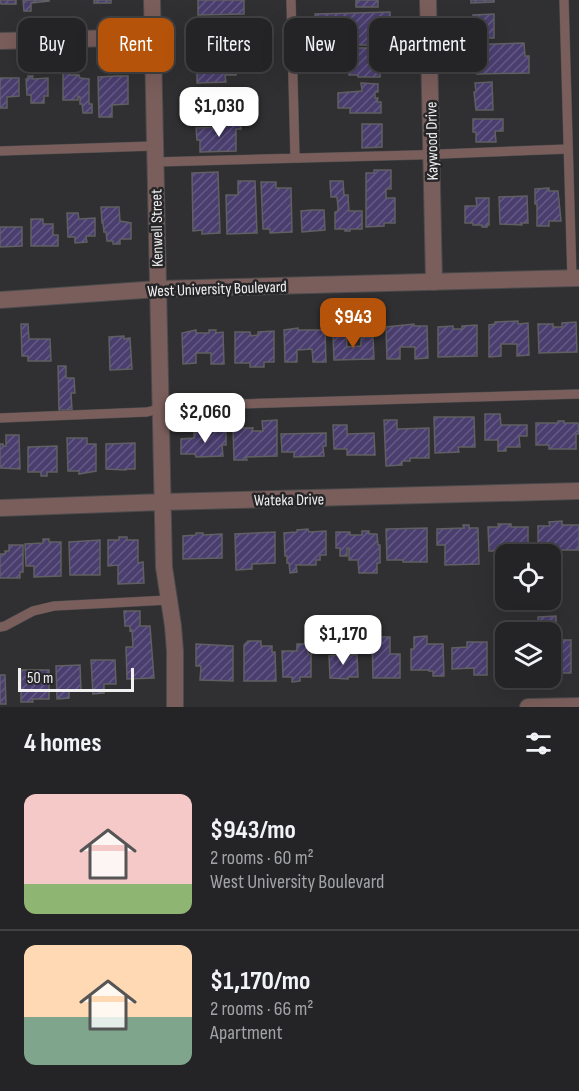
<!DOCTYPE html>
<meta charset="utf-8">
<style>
body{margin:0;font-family:"Sofia Sans Condensed",sans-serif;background:#303032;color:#f1f3f6;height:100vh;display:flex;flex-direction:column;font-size:22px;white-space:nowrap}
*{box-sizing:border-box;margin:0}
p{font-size:20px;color:#a3a4a7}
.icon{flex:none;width:33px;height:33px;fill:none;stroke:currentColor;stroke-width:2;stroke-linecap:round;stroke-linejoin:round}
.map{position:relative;height:707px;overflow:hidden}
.panel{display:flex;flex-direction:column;background:#242426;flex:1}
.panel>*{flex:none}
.top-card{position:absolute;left:18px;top:18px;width:543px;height:54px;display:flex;gap:12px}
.buttons{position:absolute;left:495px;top:544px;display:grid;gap:12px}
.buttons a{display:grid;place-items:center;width:66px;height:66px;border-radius:12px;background:#242426;box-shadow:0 6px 24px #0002,0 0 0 2px #414143;font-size:30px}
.scale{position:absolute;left:18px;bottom:15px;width:116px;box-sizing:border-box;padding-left:6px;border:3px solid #f0f0f1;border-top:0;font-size:16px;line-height:21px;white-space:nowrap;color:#f0f0f1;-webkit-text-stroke:4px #262628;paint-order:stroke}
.price{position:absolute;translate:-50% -51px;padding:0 14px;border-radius:12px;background:#fff;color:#222;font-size:20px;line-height:39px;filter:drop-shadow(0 2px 3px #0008)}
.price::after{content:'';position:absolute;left:50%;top:36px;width:18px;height:14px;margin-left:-9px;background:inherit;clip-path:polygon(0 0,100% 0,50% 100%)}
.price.on{background:#b45309;color:#fff}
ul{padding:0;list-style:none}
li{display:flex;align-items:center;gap:18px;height:150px;padding:0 24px}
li+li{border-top:2px solid #414143}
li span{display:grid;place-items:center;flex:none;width:168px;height:120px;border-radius:12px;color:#555}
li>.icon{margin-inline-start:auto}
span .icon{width:72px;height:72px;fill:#fffc;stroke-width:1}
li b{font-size:26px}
h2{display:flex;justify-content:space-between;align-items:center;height:72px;padding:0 24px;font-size:26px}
.chip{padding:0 21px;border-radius:12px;background:#242426;box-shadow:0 6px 24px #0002,0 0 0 2px #414143;font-size:21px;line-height:54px}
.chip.on{background:#b45309;color:#fff}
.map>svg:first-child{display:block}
.building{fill:url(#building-hatch);stroke:#606062;stroke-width:1.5}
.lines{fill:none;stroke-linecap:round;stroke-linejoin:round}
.service-casing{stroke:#4b4b4d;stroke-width:10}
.minor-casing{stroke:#4b4b4d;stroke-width:18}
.tertiary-casing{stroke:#4b4b4d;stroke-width:18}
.service{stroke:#7a5e5c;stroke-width:9}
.minor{stroke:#7a5e5c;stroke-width:16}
.tertiary{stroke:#7a5e5c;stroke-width:16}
.labels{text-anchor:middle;stroke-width:5;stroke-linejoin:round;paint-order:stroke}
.street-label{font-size:16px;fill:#f0f0f1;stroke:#262628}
</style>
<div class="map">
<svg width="579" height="707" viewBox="0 0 579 707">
<defs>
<pattern id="building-hatch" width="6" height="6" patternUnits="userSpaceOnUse" patternTransform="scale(1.5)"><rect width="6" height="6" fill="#4a3e6f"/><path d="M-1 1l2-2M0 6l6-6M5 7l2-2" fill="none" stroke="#645a84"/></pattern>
</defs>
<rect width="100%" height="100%" fill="#303032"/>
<path class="building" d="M0,0H16V4H1Z
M23,0H49V1L31,3V11H24Z
M94,0H111V3H94Z
M198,0H244V14L198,15Z
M356,0H378V7H356Z
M471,0H494V2L471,3Z
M390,12L391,45H358V34H344V46L309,47V29L315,28V14Z
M494,14V38H475L473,15Z
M197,21H215V25H220V31H215L216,47L198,48L197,37H195V30H198Z
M524,43L525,56H529V73L477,74V62H463L462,45Z
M358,48H375L376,54H380V77H358V75H349V57H358Z
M194,51H218V60H236V75H225L226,82L197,83V61H194Z
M63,71H69V75H79L80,78L89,79V104H92V113H83L82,104H80V97L78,96V100H63Z
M28,76H33L32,79L48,78V96H44V103H31V95H27L26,79H28Z
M117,76H128V104L112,105V117H99L98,77Z
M0,78H19V96L7,97V108H0Z
M492,82L493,110H476L474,92H476L475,83Z
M361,83L378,84V92H375V98H378L377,102H381V113H350V108H338V93L362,91Z
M199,92H217V97H219V101H217V119L200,118V114H199Z
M473,119H503V131H495L496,142H476V132H473Z
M240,120L241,129H236V151L200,152V140H197L196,128L226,127V121Z
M362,124H382V147L362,148Z
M374,170H391V189H386V198H395V223H384V226L366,227V173H374Z
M218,172L220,233L202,234V230L193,231L192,173Z
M238,181H255L257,233L227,234L226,195H238Z
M330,181H343L344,195H348L349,211H362V229H350V231H345V229H335V212L338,211V207L337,197H331Z
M261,182H276V188H291L292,232L270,233V229H263Z
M549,188V191H558L561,221H549V226H537V204H535V189Z
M527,196L528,223H521L522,225L500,224L499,197Z
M476,198H489V225H487V227H482V225H473V223H465V206H477Z
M101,207H119L120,221L131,223V239H120V244H113V241H107L106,232H104L103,223H102Z
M312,210H324L325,230L302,232L301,211Z
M67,213H78L79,219L95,218V236H86L87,242L75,243V237H68Z
M31,219H43V224H53V235H58V246H31Z
M0,227H22V246L0,247Z
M518,321V324L528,323L529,355L517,356V344H501V356L489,357V325L495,324V322Z
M576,322L577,352L539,353L538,324H553V327H562V323Z
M21,324H28L29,339H50L51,361H28V356H22Z
M414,324V326H427L428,358L415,359V347H400V359H387L386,327Z
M477,325V356L438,357V327L453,326V329H462V326Z
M298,328V330H325L326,362H313L312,349L297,350V362H285L284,330Z
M196,330V333H209V330H216V333L223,332L224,364H211V353H196V363L183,364L182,333Z
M274,331V362H264V367H250V363H235V332H250L251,336L258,335V332Z
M333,335H346L347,347L361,346V337H373L374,359L334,360Z
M124,336V339L130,338L132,369L110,370L109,337Z
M58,366H66V378H74L75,393H71L72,410H59Z
M485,414H500L501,425H527V436H519L520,447H506V451H498V440H485Z
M434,417H474L475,447H458L459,452L435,453Z
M237,418H243V428H253L252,431H263L262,421L277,420V456L246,457L247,460H234L233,429H237Z
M384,420H397V429L429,428V458H410V461H402V465L386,466Z
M558,421H564V423H578L579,434H576V449H549V445H536V423H558Z
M333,425H347V434L374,433L375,455H347V449H334Z
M203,427H210V432L226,431V445H222L223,456L196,457L195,454H181V439L194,438V432H203Z
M326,433V446H323L324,456L294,457V452H282L281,434Z
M6,435H19L20,469L0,468V444H3V446H6Z
M67,438H87V444H96V471L79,474V471H68Z
M135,443V469H126V470L106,469V444Z
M57,446V472H47V476H41V472H28V447Z
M562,521V525H579V550H538V526H550L549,522Z
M498,524H511V527H528V551H489L488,527H499Z
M463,525H469V528H478L479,564L445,565V545H437V529L464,528Z
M427,528V562H403V560H387L386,529Z
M308,529L309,532L326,531V555H320V560H316V565H296L297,572L290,573L289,563H287V556H285L284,533L297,532V530Z
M362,531H369V534H377L378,545H380V563H377V573H359L358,560H349V548H347V556H340V548H336V532H350V535H362Z
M275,532V563L252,564V569L236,570L235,534Z
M196,533H203V535L222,534V558L183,559V536L196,535Z
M119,537H127V540H138V563L143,562L144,583L118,584V565L108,566V540H119Z
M43,539H49V542H61V576L34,577V566H26L25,544L43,543Z
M100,540V575H70L69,542Z
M9,545H23V572H20V578H0V554H5V551H9Z
M124,611H140V626H150L154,678L127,679L126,647H133L132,630L130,631V626H125Z
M556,616V640H571V673H559V669H555V667L550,665V633H539L538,617Z
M427,636V644H443L444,676H433V671H429V670H411V649H414V637Z
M372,637H390V654H400V678H373Z
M248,641H261V646H272V652H275L276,681H244V645Z
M467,642H487V675H474V668L452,669V648L467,647Z
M196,644L233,646V681L200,680L201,666H196Z
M297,644H308V654H311V677H300V681L292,682V677H283L282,651H297Z
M498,651H506V674H499Z
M345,654L357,655L358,677H348V679L330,678L329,656Z
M91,660H115L116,684H104V693L93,694Z
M80,665L81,690L69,691V698L57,699L56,666Z
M21,670H49V699H32L33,702H21Z
M0,675H5L6,704H0Z"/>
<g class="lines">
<g class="service-casing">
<path id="service" d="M291,0L295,158
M564,0L572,279
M0,151L154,146
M155,162L416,155L568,149
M0,418L147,412L170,406L579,394
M0,627L5,626L33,611L54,606L169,600"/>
</g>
<g class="minor-casing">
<path id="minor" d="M152,0L164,567L173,626L175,651V707
M428,0L434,282
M0,41L153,37
M0,508L163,502L579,491
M528,707L579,706"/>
</g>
<g class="tertiary-casing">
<path id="tertiary" d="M0,300L158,289L579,278"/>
</g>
<use href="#service" class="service"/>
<use href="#minor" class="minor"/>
<use href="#tertiary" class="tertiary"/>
</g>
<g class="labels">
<g class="street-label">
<text transform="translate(431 141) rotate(-91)" y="6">Kaywood Drive</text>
<text transform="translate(156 228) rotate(-91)" y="6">Kenwell Street</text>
<text transform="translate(217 288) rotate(-2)" y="6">West University Boulevard</text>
<text transform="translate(289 499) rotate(-1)" y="6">Wateka Drive</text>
</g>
</g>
</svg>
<div class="buttons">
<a><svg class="icon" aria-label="locate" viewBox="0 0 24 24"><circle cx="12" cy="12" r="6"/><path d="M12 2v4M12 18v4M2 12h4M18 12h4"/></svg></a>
<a><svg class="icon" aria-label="layers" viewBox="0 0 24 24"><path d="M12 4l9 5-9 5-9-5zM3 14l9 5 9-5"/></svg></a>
</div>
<div class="scale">50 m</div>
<b class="price" style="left:219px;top:138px">$1,030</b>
<b class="price on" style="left:353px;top:349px">$943</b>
<b class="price" style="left:205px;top:444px">$2,060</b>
<b class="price" style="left:343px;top:666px">$1,170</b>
<div class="top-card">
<a class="chip">Buy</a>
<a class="chip on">Rent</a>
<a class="chip">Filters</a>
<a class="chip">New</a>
<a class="chip">Apartment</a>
</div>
</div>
<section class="panel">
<h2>4 homes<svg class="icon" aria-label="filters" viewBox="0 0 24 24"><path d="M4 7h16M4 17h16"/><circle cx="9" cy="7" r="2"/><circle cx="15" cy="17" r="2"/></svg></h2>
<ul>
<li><span style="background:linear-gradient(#f6c9c9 75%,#8fb573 0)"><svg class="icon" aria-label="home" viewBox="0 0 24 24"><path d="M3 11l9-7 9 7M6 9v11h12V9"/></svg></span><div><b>$943/mo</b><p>2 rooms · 60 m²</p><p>West University Boulevard</p></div></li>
<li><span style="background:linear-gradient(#ffd9b3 60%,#7fa58c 0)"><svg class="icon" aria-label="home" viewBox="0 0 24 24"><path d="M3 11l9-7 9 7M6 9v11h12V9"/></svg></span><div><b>$1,170/mo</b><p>2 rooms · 66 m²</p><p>Apartment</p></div></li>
</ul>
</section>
